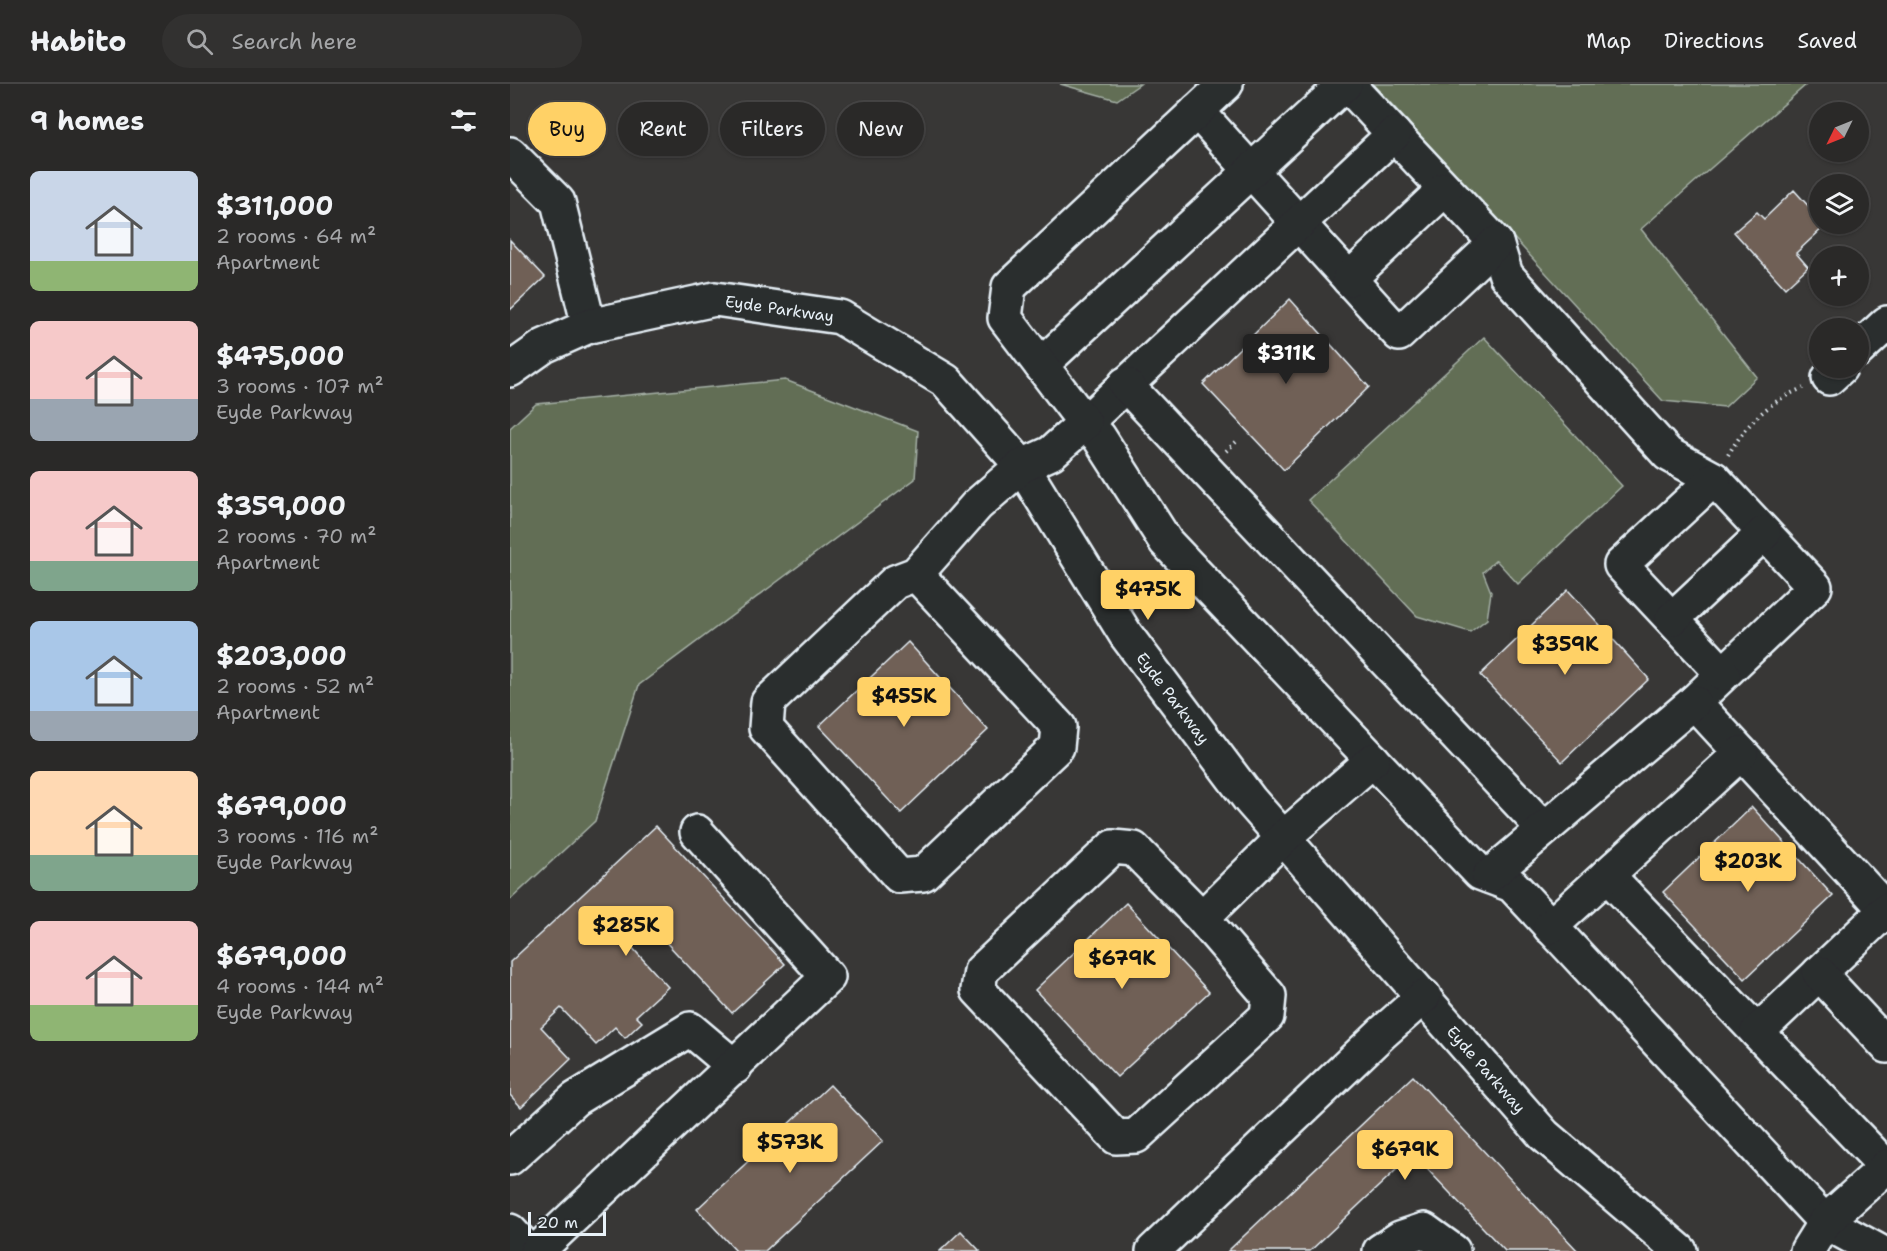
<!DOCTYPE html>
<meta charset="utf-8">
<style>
body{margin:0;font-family:"Shantell Sans",sans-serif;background:#323130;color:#f1f3f6;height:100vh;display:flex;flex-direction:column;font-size:22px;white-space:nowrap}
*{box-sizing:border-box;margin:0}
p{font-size:20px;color:#a5a6a8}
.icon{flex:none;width:33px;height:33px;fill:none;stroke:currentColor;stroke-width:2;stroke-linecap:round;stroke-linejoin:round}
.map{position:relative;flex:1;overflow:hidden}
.panel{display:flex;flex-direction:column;background:#2a2928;width:510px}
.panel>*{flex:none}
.hud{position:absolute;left:18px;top:18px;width:570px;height:54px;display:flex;gap:12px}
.needle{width:39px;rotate:227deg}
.buttons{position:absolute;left:1299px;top:18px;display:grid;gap:12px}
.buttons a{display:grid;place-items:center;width:60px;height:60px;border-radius:50%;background:#2a2928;box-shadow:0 2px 4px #0004,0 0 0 2px #464545;font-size:30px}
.scale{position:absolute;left:18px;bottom:15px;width:78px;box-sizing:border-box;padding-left:6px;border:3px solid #e8f1f8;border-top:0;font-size:16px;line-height:21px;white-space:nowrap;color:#e8f1f8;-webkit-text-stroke:4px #2a2d2e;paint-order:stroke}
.price{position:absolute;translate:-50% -51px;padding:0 14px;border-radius:6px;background:#ffd166;color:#111;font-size:20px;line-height:39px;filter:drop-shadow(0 2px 3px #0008)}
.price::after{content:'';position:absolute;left:50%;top:36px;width:18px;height:14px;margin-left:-9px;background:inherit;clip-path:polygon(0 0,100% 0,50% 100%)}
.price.selected{background:#222;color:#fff}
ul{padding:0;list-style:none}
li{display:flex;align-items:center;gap:18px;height:150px;padding:0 30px}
li span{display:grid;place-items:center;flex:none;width:168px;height:120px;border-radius:9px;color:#555}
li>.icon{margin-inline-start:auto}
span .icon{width:72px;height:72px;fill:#fffc;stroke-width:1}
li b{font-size:26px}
h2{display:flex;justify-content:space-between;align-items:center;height:72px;padding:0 30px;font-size:26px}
.tag{padding:0 21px;border-radius:27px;background:#2a2928;box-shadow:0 2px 4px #0004,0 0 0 2px #464545;font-size:21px;line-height:54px}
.tag.selected{background:#ffd166;color:#111}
header{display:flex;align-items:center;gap:36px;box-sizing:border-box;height:84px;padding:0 30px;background:#2a2928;border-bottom:2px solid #464545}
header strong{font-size:28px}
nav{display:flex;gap:33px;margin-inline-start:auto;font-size:21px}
.search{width:420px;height:54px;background:#323130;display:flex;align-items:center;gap:15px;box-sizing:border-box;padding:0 21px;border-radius:33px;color:#a5a6a8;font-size:22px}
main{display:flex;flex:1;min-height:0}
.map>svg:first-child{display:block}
.green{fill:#626e55;stroke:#a5b0a6;stroke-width:1.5}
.building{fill:#706057;stroke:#e8f1f8;stroke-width:1.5}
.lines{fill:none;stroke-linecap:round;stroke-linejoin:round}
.minor-casing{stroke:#e8f1f8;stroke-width:38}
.path{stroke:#e8f1f8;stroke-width:4;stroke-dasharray:1.5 4.5;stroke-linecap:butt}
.minor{stroke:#2a2d2e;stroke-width:33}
.labels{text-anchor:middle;stroke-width:5;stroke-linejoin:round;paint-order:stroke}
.street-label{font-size:16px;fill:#e8f1f8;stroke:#2a2d2e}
</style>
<header>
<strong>Habito</strong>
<div class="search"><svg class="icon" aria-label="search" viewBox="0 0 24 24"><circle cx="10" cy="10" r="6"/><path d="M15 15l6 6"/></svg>Search here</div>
<nav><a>Map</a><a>Directions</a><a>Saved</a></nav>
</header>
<main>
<section class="panel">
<h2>9 homes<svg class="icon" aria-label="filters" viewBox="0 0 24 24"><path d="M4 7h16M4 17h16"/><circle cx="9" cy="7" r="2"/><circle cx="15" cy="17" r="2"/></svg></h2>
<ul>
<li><span style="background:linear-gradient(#c9d6e8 75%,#8fb573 0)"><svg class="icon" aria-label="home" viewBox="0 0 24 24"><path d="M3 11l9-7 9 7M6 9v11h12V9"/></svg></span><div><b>$311,000</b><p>2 rooms · 64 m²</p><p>Apartment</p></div></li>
<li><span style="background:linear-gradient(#f6c9c9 65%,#9aa5b1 0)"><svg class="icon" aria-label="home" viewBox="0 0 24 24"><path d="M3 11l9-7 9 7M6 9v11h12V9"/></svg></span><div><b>$475,000</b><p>3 rooms · 107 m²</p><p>Eyde Parkway</p></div></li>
<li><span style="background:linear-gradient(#f6c9c9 75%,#7fa58c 0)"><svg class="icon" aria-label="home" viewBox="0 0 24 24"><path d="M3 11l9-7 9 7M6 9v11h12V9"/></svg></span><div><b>$359,000</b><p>2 rooms · 70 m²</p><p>Apartment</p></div></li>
<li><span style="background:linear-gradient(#a9c7e8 75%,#9aa5b1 0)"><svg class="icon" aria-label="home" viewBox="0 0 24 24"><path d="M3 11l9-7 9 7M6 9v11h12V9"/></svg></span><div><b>$203,000</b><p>2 rooms · 52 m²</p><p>Apartment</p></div></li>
<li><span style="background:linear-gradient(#ffd9b3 70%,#7fa58c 0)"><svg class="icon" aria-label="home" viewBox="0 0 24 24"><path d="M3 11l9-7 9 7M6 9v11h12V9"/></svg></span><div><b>$679,000</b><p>3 rooms · 116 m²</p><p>Eyde Parkway</p></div></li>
<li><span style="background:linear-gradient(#f6c9c9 70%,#8fb573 0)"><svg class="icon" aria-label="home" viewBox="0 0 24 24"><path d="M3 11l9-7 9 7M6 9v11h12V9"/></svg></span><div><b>$679,000</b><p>4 rooms · 144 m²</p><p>Eyde Parkway</p></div></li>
</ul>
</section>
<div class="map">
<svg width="1377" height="1167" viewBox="0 0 1377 1167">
<rect width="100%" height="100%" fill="#383736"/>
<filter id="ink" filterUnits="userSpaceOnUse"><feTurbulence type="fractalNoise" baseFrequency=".0167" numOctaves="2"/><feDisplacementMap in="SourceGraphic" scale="12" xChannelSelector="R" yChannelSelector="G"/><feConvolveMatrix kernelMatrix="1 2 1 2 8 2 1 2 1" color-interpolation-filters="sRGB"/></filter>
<g filter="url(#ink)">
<path class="green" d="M550,0H630L607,16Z
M863,0H1297L1131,145L1247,293L1215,323L1153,317Z
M974,253L1112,402L1008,500L986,476L973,488L981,508L977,535L960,548L907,532L798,416Z
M275,296L408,347L405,395L129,601L85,737L0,816V344L26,320Z"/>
<path class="building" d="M1284,106L1310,135V140L1316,141L1286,169L1298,183L1275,204L1224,148L1247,128L1254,135Z
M0,156L35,193L0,226Z
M780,215L859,303L774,386L693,300Z
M1058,506L1139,595L1052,678L970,591Z
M398,558L478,646L391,729L309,642Z
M1242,723L1323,812L1235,895L1153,808Z
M146,742L275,880L222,929L140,841L119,860L158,903L126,932L132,938L115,954L105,943L86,961L51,924L31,943L61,975L11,1023L0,1011V878Z
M616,819L699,908L607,993L525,906Z
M903,992L1068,1167H995L903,1070L800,1167H718Z
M320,1001L373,1057L255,1167H226L187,1125Z
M451,1147L470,1167H430Z"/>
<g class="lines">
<g class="minor-casing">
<g id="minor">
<path d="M837,0L986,159L996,191L1158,370L1204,395L1305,503L1184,618L1377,827"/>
<path d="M687,27L889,250L986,159"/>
<path d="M884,50L575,339L589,353L656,458L970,789L1002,801L1315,1138L1368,1167"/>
<path d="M0,70L48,118L79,242"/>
<path d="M839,195L935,105"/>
<path d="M1348,266L1377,239"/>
<path d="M531,281L835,0"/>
<path id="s1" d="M0,286L34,262L79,242L205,215L330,233L436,297L512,382L616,551L740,716L1034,1051L1170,1167"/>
<path d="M1319,294L1330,284"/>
<path d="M615,300L1034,745"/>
<path d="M1204,395L1111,481L1213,590"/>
<path d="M406,490L549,643L547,663L413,790L389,792L256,644L258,618L385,498L406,490L467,421L512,382L541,369L575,339L495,234L499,203L716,0"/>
<path d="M1162,535L1254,449"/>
<path d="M1097,791L1247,948"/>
<path d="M979,792L1184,618"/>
<path d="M1376,826L1247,948L1376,1083"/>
<path d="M692,834L759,912L757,932L626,1052L606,1053L468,906L471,887L603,763L624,765L692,834L774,753L863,676"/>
<path d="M1040,843L1231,669"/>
<path d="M1309,889L1377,962"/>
<path d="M0,1074L65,1015L180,945L225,983"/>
<path d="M0,1147L19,1167"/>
<path d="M27,1167L318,893L187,748"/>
<path d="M643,1167L872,949L914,912"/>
<path d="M870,1167L890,1154L914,1146L943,1167"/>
<path d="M1297,1167L1315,1138L1377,1082"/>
</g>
</g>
<path class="path" d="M716,367L726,358
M1218,371C1237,339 1258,318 1293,304"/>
<use href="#minor" class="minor"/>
</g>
</g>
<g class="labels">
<g class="street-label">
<text dy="6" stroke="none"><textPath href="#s1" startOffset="285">Eyde Parkway</textPath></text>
<text dy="6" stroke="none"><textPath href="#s1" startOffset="861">Eyde Parkway</textPath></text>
<text dy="6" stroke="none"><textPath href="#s1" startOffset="1347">Eyde Parkway</textPath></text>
</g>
</g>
</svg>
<div class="buttons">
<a><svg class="needle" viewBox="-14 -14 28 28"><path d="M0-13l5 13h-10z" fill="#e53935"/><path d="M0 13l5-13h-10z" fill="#a5a6a8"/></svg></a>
<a><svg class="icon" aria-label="layers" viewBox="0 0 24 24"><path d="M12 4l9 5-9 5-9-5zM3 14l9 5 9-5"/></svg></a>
<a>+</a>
<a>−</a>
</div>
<div class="scale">20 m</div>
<b class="price selected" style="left:776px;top:301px">$311K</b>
<b class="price" style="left:638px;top:537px">$475K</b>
<b class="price" style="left:1055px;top:592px">$359K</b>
<b class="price" style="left:394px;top:644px">$455K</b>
<b class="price" style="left:1238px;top:809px">$203K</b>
<b class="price" style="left:116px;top:873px">$285K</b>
<b class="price" style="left:612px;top:906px">$679K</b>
<b class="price" style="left:280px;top:1090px">$573K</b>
<b class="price" style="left:895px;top:1097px">$679K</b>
<div class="hud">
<a class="tag selected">Buy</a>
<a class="tag">Rent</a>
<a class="tag">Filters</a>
<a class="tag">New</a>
</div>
</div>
</main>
